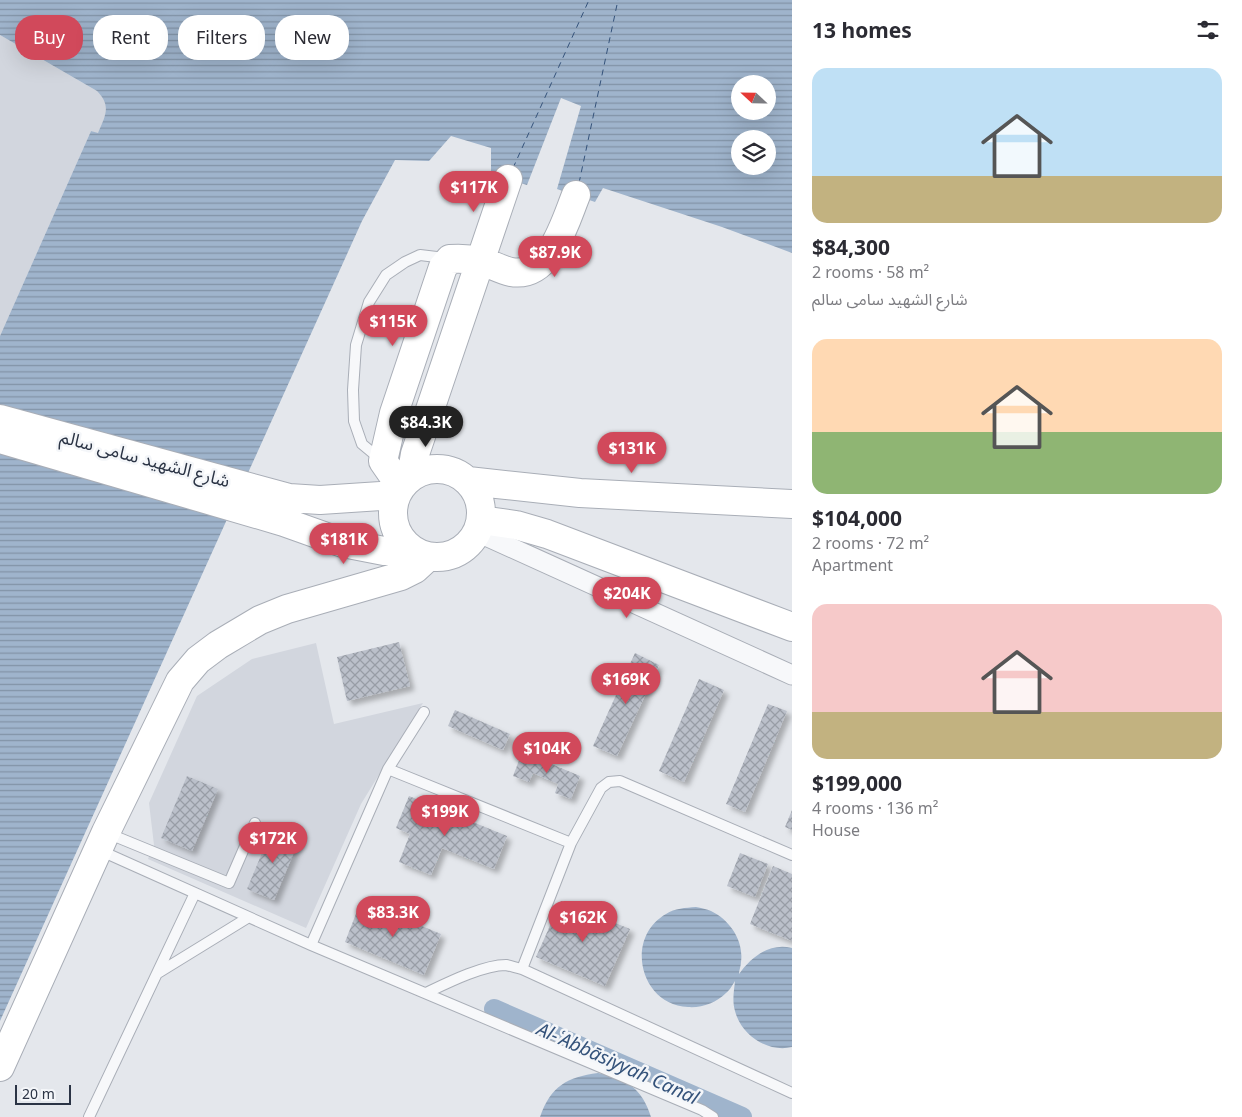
<!DOCTYPE html>
<meta charset="utf-8">
<style>
body{margin:0;font-family:"Noto Sans","Noto Sans Arabic",sans-serif;background:#f2f2f3;color:#2b2b33;height:100vh;display:flex;flex-direction:column;font-size:19px;white-space:nowrap}
*{box-sizing:border-box;margin:0}
p{font-size:16px;color:#7c7c81}
.icon{flex:none;width:28px;height:28px;fill:none;stroke:currentColor;stroke-width:2;stroke-linecap:round;stroke-linejoin:round}
.map{position:relative;flex:1;overflow:hidden}
.sheet{display:flex;flex-direction:column;background:#fff;width:450px}
.sheet>*{flex:none}
.hud{position:absolute;left:15px;top:15px;width:475px;height:45px;display:flex;gap:10px}
.needle{width:32px;rotate:292deg}
.fabs{position:absolute;left:731px;top:75px;display:grid;gap:10px}
.fabs a{display:grid;place-items:center;width:45px;height:45px;border-radius:50%;background:#fff;box-shadow:0 5px 20px #0002;font-size:25px}
.scale{position:absolute;left:15px;bottom:12px;width:56px;box-sizing:border-box;padding-left:5px;border:2px solid #2b3445;border-top:0;font-size:14px;line-height:18px;white-space:nowrap;color:#2b3445;-webkit-text-stroke:4px #f4f6f9;paint-order:stroke}
.price{position:absolute;translate:-50% -42px;padding:0 11px;border-radius:18px;background:#d1495b;color:#fff;font-size:16px;line-height:32px;filter:drop-shadow(0 1px 2px #0008)}
.price::after{content:'';position:absolute;left:50%;top:30px;width:15px;height:11px;margin-left:-8px;background:inherit;clip-path:polygon(0 0,100% 0,50% 100%)}
.price.current{background:#222;color:#fff}
ul{padding:0;list-style:none}
li{display:grid;align-content:center;gap:10px;height:265px;padding:0 20px}
li span{display:grid;place-items:center;height:155px;border-radius:15px;color:#555}
li>.icon{margin-inline-start:auto}
span .icon{width:90px;height:90px;fill:#fffc;stroke-width:1}
li b{font-size:21px}
h2{display:flex;justify-content:space-between;align-items:center;height:60px;padding:0 20px;font-size:21px}
.tag{padding:0 18px;border-radius:20px;background:#fff;box-shadow:0 5px 20px #0002;font-size:18px;line-height:45px}
.tag.current{background:#d1495b;color:#fff}
main{display:flex;flex:1;min-height:0}
.map>svg:first-child{display:block}
.built{fill:#d2d6de}
.water{fill:url(#water-rules);fill-rule:evenodd}
.lines{fill:none;stroke-linecap:round;stroke-linejoin:round}
.canal{stroke:#9fb4cc;stroke-width:20}
.ferry{stroke:#34527a;stroke-width:1;stroke-dasharray:6 5;stroke-linecap:butt}
.building{fill:url(#building-cross-hatch);filter:url(#shadow)}
.lane-casing{stroke:#a9aeb7;stroke-width:12}
.street-casing{stroke:#a9aeb7;stroke-width:21}
.secondary-casing{stroke:#a9aeb7;stroke-width:30}
.lane{stroke:#f7f8fa;stroke-width:10}
.street{stroke:#f7f8fa;stroke-width:19}
.secondary{stroke:#fff;stroke-width:28}
.labels{text-anchor:middle;stroke-width:5;stroke-linejoin:round;paint-order:stroke}
.street-label{font-size:18px;fill:#2b3445;stroke:#f4f6f9}
.water-label{font-size:19px;font-style:italic;fill:#34527a;stroke:#f4f6f9}
</style>
<main>
<div class="map">
<svg width="792" height="1117" viewBox="0 0 792 1117">
<defs>
<pattern id="water-rules" width="6" height="5" patternUnits="userSpaceOnUse" patternTransform="scale(1.25)"><rect width="6" height="5" fill="#9fb4cc"/><path d="M0 2.5h6" fill="none" stroke="#8293a7"/></pattern>
<pattern id="building-cross-hatch" width="8" height="8" patternUnits="userSpaceOnUse" patternTransform="scale(1.25)"><rect width="8" height="8" fill="#bbc0ca"/><path d="M0 0l8 8M0 8l8-8" fill="none" stroke="#989da6"/></pattern>
<filter id="shadow"><feDropShadow dx="4.5" dy="4.5" stdDeviation="2.5" flood-color="#0004"/></filter>
</defs>
<rect width="100%" height="100%" fill="#e4e7ec"/>
<path class="built" d="M0,35L97,91L104,97L106,104V113L98,134L91,131L0,336Z
M316,643L334,724L423,703L361,804L306,928L148,859L154,845L149,803L197,696L252,659Z"/>
<path class="water" d="M0,0H792V253L722,227L603,188L595,202L557,189L581,106L561,98L527,185L491,174V148L451,136L429,161L395,160L362,221L0,1021V336L91,131L98,133C105,116 112,106 97,91L0,35ZM740,84H768V111H740ZM740,139H768V166H740Z
M696,907C701,908 707,909 711,911C730,920 744,941 741,962C741,966 739,970 739,974C751,957 770,942 792,948V1047C768,1053 741,1035 735,1011C732,1001 734,991 735,981C733,984 730,990 726,993C716,1003 702,1008 688,1007C640,1005 624,938 666,914C675,908 685,908 696,907Z
M598,1073C627,1079 642,1088 651,1117H540C551,1086 567,1077 598,1073Z"/>
<g class="lines">
<path class="canal" d="M494,1009L742,1117"/>
<path class="ferry" d="M513,168L589,0
M579,183L618,0"/>
</g>
<path class="building" d="M399,642L410,686L347,701L337,657Z
M635,653L659,665L617,756L593,746Z
M699,679L724,690L684,782L659,771Z
M768,704L787,711L745,812L726,804Z
M455,710L510,734L503,750L448,726Z
M525,753L580,776L571,799L555,793L558,784L533,773L529,782L513,776L520,758L522,759Z
M187,776L218,789L192,851L161,838Z
M409,796L507,836L494,869L442,848L431,875L399,862L410,834L396,828Z
M792,810V830L785,827Z
M272,829L299,840L274,900L247,889Z
M740,853L768,864L755,897L727,886Z
M773,866L792,874V941L750,924Z
M361,901L441,934L424,975L345,942Z
M561,901L630,929L605,986L536,957Z"/>
<g class="lines">
<g class="lane-casing">
<path id="lane" d="M380,459L362,444L354,421L353,390L356,345L369,302L386,275L405,262L420,255L445,258
M388,769L424,712
M107,833L229,883L255,823
M99,850L311,945L702,1110L713,1117
M311,945L388,769L571,843L601,788L609,782L620,781L792,855
M522,969L571,843
M158,973L249,917
M426,993C447,983 483,965 506,965C511,966 517,968 522,969L792,1093
M89,1117L195,893"/>
</g>
<g class="street-casing">
<path id="street" d="M477,532L792,675"/>
</g>
<g class="secondary-casing">
<path id="secondary" d="M0,419L289,498L320,500L396,495
M0,439L284,522L343,543L384,551H413
M393 513a44 44 0 1 1 88 0a44 44 0 1 1-88 0Z
M411,477L415,454L508,179
M468,481L580,493L792,504
M401,487L383,461L394,413L443,267L450,259C461,258 471,259 481,261C491,264 501,270 511,272C550,279 565,222 576,195
M481,520L516,525L547,534L792,627
M0,1067L106,832L180,681L198,660L218,645L260,620L287,609L401,576L415,569L428,557"/>
</g>
<use href="#lane" class="lane"/>
<use href="#street" class="street"/>
<use href="#secondary" class="secondary"/>
</g>
<g class="labels">
<g class="street-label">
<text transform="translate(145 459) rotate(15)" y="6">شارع الشهيد سامى سالم</text>
</g>
<g class="water-label">
<text transform="translate(618 1063) rotate(24)" y="7">Al-ʿAbbāsiyyah Canal</text>
</g>
</g>
</svg>
<div class="fabs">
<a><svg class="needle" viewBox="-14 -14 28 28"><path d="M0-13l5 13h-10z" fill="#e53935"/><path d="M0 13l5-13h-10z" fill="#7c7c81"/></svg></a>
<a><svg class="icon" aria-label="layers" viewBox="0 0 24 24"><path d="M12 4l9 5-9 5-9-5zM3 14l9 5 9-5"/></svg></a>
</div>
<div class="scale">20 m</div>
<b class="price" style="left:474px;top:213px">$117K</b>
<b class="price" style="left:555px;top:278px">$87.9K</b>
<b class="price" style="left:393px;top:347px">$115K</b>
<b class="price current" style="left:426px;top:448px">$84.3K</b>
<b class="price" style="left:632px;top:474px">$131K</b>
<b class="price" style="left:344px;top:565px">$181K</b>
<b class="price" style="left:627px;top:619px">$204K</b>
<b class="price" style="left:626px;top:705px">$169K</b>
<b class="price" style="left:547px;top:774px">$104K</b>
<b class="price" style="left:445px;top:837px">$199K</b>
<b class="price" style="left:273px;top:864px">$172K</b>
<b class="price" style="left:393px;top:938px">$83.3K</b>
<b class="price" style="left:583px;top:943px">$162K</b>
<div class="hud">
<a class="tag current">Buy</a>
<a class="tag">Rent</a>
<a class="tag">Filters</a>
<a class="tag">New</a>
</div>
</div>
<section class="sheet">
<h2>13 homes<svg class="icon" aria-label="filters" viewBox="0 0 24 24"><path d="M4 7h16M4 17h16"/><circle cx="9" cy="7" r="2"/><circle cx="15" cy="17" r="2"/></svg></h2>
<ul>
<li><span style="background:linear-gradient(#bfe0f5 70%,#c2b280 0)"><svg class="icon" aria-label="home" viewBox="0 0 24 24"><path d="M3 11l9-7 9 7M6 9v11h12V9"/></svg></span><div><b>$84,300</b><p>2 rooms · 58 m²</p><p>شارع الشهيد سامى سالم</p></div></li>
<li><span style="background:linear-gradient(#ffd9b3 60%,#8fb573 0)"><svg class="icon" aria-label="home" viewBox="0 0 24 24"><path d="M3 11l9-7 9 7M6 9v11h12V9"/></svg></span><div><b>$104,000</b><p>2 rooms · 72 m²</p><p>Apartment</p></div></li>
<li><span style="background:linear-gradient(#f6c9c9 70%,#c2b280 0)"><svg class="icon" aria-label="home" viewBox="0 0 24 24"><path d="M3 11l9-7 9 7M6 9v11h12V9"/></svg></span><div><b>$199,000</b><p>4 rooms · 136 m²</p><p>House</p></div></li>
</ul>
</section>
</main>
